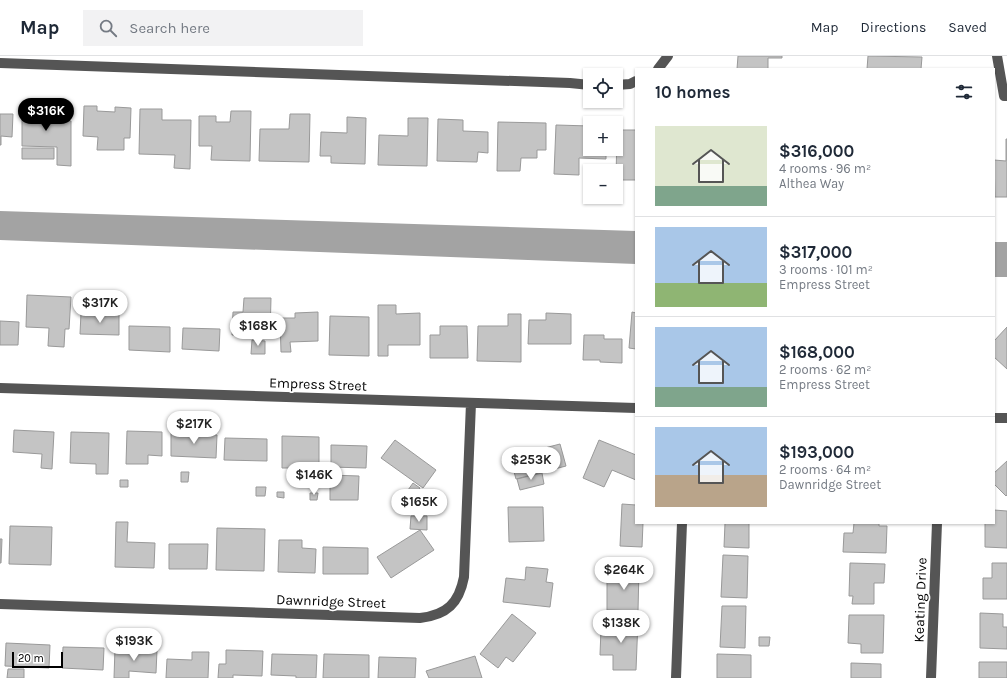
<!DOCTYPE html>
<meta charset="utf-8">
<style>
body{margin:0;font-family:Karla,sans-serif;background:#f2f2f3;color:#1f2937;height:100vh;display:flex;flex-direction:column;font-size:15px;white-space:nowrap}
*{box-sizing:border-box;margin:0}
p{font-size:13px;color:#747a83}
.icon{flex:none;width:22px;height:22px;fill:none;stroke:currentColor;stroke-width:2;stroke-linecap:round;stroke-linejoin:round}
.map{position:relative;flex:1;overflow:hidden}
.side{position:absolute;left:635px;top:12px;width:360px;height:456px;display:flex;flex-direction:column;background:#fff;border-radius:0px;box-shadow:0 1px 3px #0004}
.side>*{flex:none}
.controls{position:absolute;left:583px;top:12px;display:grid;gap:8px}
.controls a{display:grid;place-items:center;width:40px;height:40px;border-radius:0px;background:#fff;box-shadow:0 1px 3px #0004;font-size:20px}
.scale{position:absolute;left:12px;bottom:10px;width:51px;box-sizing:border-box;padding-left:4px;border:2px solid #000;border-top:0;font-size:11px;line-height:14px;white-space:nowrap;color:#000;-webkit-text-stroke:3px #fff;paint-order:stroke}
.price{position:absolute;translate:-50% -34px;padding:0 9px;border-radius:14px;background:#fff;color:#222;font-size:13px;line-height:26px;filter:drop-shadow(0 1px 2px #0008)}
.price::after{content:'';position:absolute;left:50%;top:24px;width:12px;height:9px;margin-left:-6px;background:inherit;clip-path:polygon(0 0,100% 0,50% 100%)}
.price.current{background:#000;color:#fff}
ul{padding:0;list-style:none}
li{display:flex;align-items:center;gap:12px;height:100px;padding:0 20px}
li+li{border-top:1px solid #e0e1e3}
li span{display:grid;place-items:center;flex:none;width:112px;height:80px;border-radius:0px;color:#555}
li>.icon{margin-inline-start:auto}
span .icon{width:48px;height:48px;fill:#fffc;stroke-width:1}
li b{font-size:17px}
h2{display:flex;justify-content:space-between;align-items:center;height:48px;padding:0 20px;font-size:17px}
header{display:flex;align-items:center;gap:24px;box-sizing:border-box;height:56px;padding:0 20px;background:#fff;border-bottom:1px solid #e0e1e3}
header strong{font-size:19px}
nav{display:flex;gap:22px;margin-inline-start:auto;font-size:14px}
.search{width:280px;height:36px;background:#f2f2f3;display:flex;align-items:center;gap:10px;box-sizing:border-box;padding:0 14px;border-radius:0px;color:#747a83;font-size:15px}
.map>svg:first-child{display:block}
.water{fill:#a3a3a3}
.building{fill:#c4c4c4;stroke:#999}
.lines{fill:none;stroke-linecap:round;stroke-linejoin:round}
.minor{stroke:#555;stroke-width:10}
.labels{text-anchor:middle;stroke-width:3.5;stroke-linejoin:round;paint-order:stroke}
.street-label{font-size:14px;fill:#000;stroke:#fff}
</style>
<header>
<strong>Map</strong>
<div class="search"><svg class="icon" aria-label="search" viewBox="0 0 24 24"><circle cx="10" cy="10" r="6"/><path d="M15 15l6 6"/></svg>Search here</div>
<nav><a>Map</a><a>Directions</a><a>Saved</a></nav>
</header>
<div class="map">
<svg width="1007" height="622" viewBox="0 0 1007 622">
<rect width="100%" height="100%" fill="#fff"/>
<path class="water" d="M0,155L636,175V208L0,184Z
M994,186H1007V221H994Z"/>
<path class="building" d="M738,0H782V2H768V13H737Z
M868,0L922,1L921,13H867Z
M22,49H48V65H71V110L57,109V91L22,90Z
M84,50H97V55L115,56V51L131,52L130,82H124V94H97L98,81L83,80Z
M140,53H162V64H191L190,113L174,112L175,99L139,98Z
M231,55H251L250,105L211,104L212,90H199V60H216V66H230Z
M0,58H13L12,81L1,80V89H0Z
M290,58H310L309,106L259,105L260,73H289Z
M347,61L366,62L365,108L331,107V100H320L321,76L347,77Z
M408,62H428L427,110L378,109L379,79L408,80Z
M438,63L463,64V75L488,76V97L478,96L477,106L437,105Z
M498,66L546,67V94H537V102H521L520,115H497Z
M556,69L590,70V93H606V103L579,102V119L554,118Z
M617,74H636V124H616Z
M1006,83H1007V141H995L994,104L1006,105Z
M22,92H54V103H22Z
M27,239L71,241L69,273H65L64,291L48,290L49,272L26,271Z
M244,242H271L270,279H232L233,256H243Z
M378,249H396V258L420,257V289H388V300H378Z
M318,256V285L290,286L291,296H281L280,262H295V257Z
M632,256L636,257V293L629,292Z
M81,257L119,258V279L80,278Z
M546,257L571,258V288H528L529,264H546Z
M508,258H521V306L477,305L478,270H508Z
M330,260L369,261V300L329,299Z
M0,265L19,266L18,289H0Z
M129,270L170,271V296L129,294Z
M440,270H467L468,302H430V279H440Z
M1007,271V313L994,301V285Z
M183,272L220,273L219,295L182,293Z
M584,279H604V283H622V307L600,306V304H583Z
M252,284L265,285V298H251Z
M14,374L54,376L52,413L41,412L42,398L13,396Z
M127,375L162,376V400L148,399V408H126Z
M71,376L109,377L108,418H96V408L70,407Z
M171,377L217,379L216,402L171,400Z
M282,380L319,381V412H282Z
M225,382L267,383V405L224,404Z
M395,384L436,414L423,432L381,402Z
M599,384L636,399V424L612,414L604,431L583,422Z
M560,388L566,410L516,423L510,401Z
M331,389L367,390L366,412L331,411Z
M1007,405V439L1006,440L994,428V417Z
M181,416H189L188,426H181Z
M542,417L544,428L520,434L517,423Z
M330,419L359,420L358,444H330Z
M120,424H128V431H120Z
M413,427L420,432L415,439L408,434Z
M256,431H266L265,440H256Z
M277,436H284V442L277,441Z
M310,437H318L317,444H310Z
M622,448L636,449V467H643L642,491L620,490Z
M508,451H543L544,485L509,486Z
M994,454L1007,455V492L985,491V467H994Z
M411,460H427V474L410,473Z
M116,466H128L127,486L155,487L154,512L115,511Z
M725,467H749V492L724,491Z
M854,467H879V470H887L886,497L843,496L844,477H853Z
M10,470L52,471L51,509L9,508Z
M217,472L265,473L264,515L216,514Z
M420,474L434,494L391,522L377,501Z
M0,483H2L1,507H0Z
M279,484H302V492L316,493L315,517L278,516Z
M169,488H208L207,513H169Z
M323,491L368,492V518H323Z
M723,499L748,500L747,542L721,541Z
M850,507L885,508L884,527H874V548H852L853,540H849Z
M992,507H1007V543H983V522H992Z
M526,511L548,513L546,526L553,527L550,551L503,546L506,522L525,524Z
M616,513H639L638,555L607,554V523H616Z
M722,550H746L745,592L720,591Z
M980,557L1003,558V571H1007V593L980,592Z
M512,558L536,577L513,606L506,601L498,612L480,598Z
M849,559H884L883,597H861V588L848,587Z
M615,563L638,564L636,614H613V599H600L601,573H614Z
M759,581H770L769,590H759Z
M6,587L50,589L49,612L5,610Z
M63,591L104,592L103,614L62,612Z
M115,592L157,594L156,617L129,615V622H114Z
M226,594L263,595L262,620L233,619V622H218L219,608H226Z
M192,596H209L208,622H166L167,603L192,604Z
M272,598L317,599L316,622H296V620L271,619Z
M324,598L369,599V622H323Z
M717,598L751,599V622H717Z
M475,600L482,622H429L426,615Z
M379,601L416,602L415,622H378Z
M979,606H1007V622H979Z
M851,607L881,608V622H851Z
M8,613H24V622H7Z"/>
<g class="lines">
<path class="minor" d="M997,0L1004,40H1007
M0,7L570,27L590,29
M658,13L668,0
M616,29L630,28L636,25
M0,332L636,352
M994,362H1007
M0,548L420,562C447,559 459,547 464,521L471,347
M676,622L682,467
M931,622L937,467"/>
</g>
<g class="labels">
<g class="street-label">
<text transform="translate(318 328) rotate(2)" y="5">Empress Street</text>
<text transform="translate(920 544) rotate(-88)" y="5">Keating Drive</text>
<text transform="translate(331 545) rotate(2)" y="5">Dawnridge Street</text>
</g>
</g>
</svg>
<div class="controls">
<a><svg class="icon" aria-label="locate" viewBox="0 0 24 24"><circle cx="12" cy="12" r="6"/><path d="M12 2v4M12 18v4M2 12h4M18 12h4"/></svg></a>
<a>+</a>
<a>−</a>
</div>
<div class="scale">20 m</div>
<b class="price current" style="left:46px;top:76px">$316K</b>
<b class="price" style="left:100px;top:268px">$317K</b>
<b class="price" style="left:258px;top:291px">$168K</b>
<b class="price" style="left:194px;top:389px">$217K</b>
<b class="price" style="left:531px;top:425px">$253K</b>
<b class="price" style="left:314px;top:440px">$146K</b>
<b class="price" style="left:419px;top:467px">$165K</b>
<b class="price" style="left:624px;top:535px">$264K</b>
<b class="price" style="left:621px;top:588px">$138K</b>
<b class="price" style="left:134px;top:606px">$193K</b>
<section class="side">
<h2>10 homes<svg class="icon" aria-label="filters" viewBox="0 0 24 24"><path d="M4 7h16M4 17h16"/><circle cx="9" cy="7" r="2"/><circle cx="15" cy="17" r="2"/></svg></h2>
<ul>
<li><span style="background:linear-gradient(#dfe7d0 75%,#7fa58c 0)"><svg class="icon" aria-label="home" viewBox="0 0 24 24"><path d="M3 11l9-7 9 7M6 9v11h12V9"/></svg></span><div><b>$316,000</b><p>4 rooms · 96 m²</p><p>Althea Way</p></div></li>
<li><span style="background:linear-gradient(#a9c7e8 70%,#8fb573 0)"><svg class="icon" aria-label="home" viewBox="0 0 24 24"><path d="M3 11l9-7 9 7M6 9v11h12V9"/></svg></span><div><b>$317,000</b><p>3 rooms · 101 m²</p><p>Empress Street</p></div></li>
<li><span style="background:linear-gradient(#a9c7e8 75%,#7fa58c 0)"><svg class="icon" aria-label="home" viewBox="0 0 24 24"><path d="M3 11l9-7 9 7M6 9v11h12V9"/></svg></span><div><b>$168,000</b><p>2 rooms · 62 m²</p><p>Empress Street</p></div></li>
<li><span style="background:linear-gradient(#a9c7e8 60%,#b9a48a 0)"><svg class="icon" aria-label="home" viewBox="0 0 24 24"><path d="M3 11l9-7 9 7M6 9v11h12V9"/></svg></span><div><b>$193,000</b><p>2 rooms · 64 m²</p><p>Dawnridge Street</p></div></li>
</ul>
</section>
</div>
